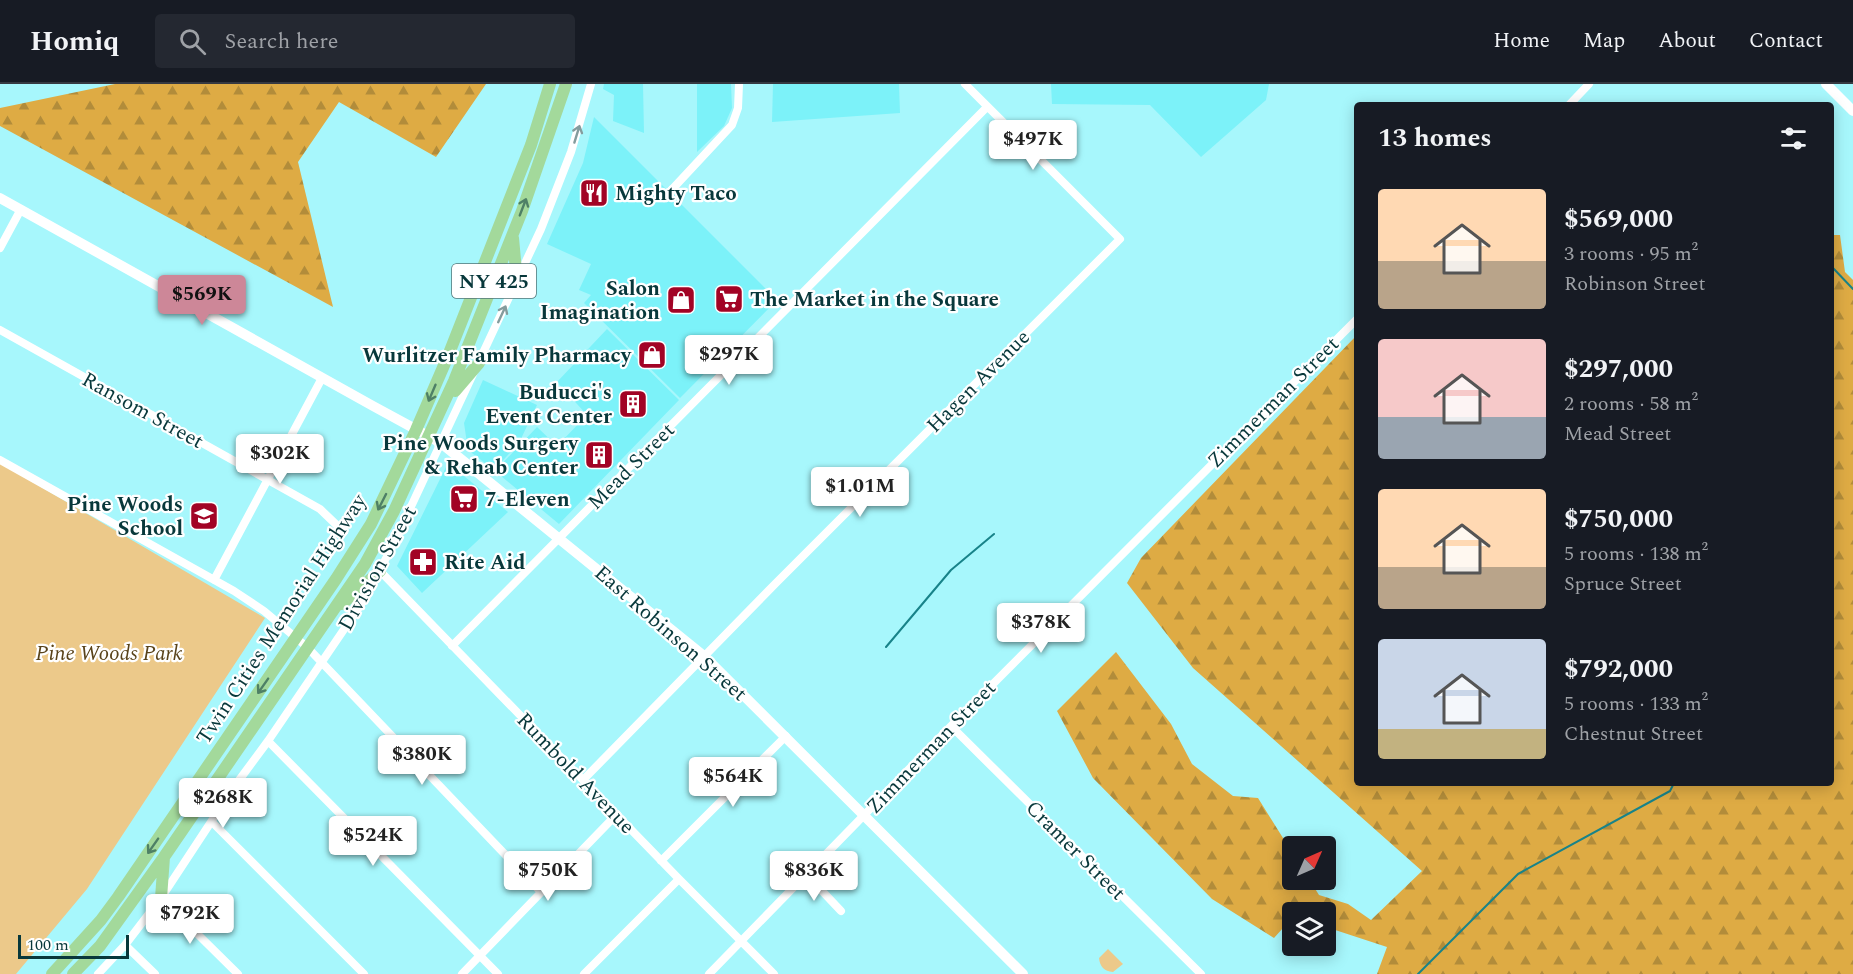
<!DOCTYPE html>
<meta charset="utf-8">
<style>
body{margin:0;font-family:Spectral,serif;background:#242831;color:#f1f3f6;height:100vh;display:flex;flex-direction:column;font-size:22px;white-space:nowrap}
*{box-sizing:border-box;margin:0}
p{font-size:20px;color:#9ea1a6}
.icon{flex:none;width:33px;height:33px;fill:none;stroke:currentColor;stroke-width:2;stroke-linecap:round;stroke-linejoin:round}
.map{position:relative;flex:1;overflow:hidden}
.panel{position:absolute;left:1354px;top:18px;width:480px;height:684px;display:flex;flex-direction:column;background:#171b24;border-radius:6px;box-shadow:0 3px 15px #0003}
.panel>*{flex:none}
.needle{width:39px;rotate:45deg}
.fabs{position:absolute;left:1282px;top:752px;display:grid;gap:12px}
.fabs a{display:grid;place-items:center;width:54px;height:54px;border-radius:6px;background:#171b24;box-shadow:0 3px 15px #0003;font-size:30px}
.scale{position:absolute;left:18px;bottom:15px;width:111px;box-sizing:border-box;padding-left:6px;border:3px solid #08383b;border-top:0;font-size:16px;line-height:21px;white-space:nowrap;color:#08383b;-webkit-text-stroke:4px #fff;paint-order:stroke}
.price{position:absolute;translate:-50% -51px;padding:0 14px;border-radius:6px;background:#fff;color:#222;font-size:20px;line-height:39px;filter:drop-shadow(0 2px 3px #0008)}
.price::after{content:'';position:absolute;left:50%;top:36px;width:18px;height:14px;margin-left:-9px;background:inherit;clip-path:polygon(0 0,100% 0,50% 100%)}
.price.current{background:#cd8798;color:#111}
ul{padding:0;list-style:none}
li{display:flex;align-items:center;gap:18px;height:150px;padding:0 24px}
li span{display:grid;place-items:center;flex:none;width:168px;height:120px;border-radius:6px;color:#555}
li>.icon{margin-inline-start:auto}
span .icon{width:72px;height:72px;fill:#fffc;stroke-width:1}
li b{font-size:26px}
h2{display:flex;justify-content:space-between;align-items:center;height:72px;padding:0 24px;font-size:26px}
header{display:flex;align-items:center;gap:36px;box-sizing:border-box;height:84px;padding:0 30px;background:#171b24;border-bottom:2px solid #363941}
header strong{font-size:28px}
nav{display:flex;gap:33px;margin-inline-start:auto;font-size:21px}
.search{width:420px;height:54px;background:#242831;display:flex;align-items:center;gap:15px;box-sizing:border-box;padding:0 21px;border-radius:6px;color:#9ea1a6;font-size:22px}
.map>svg:first-child{display:block}
.built{fill:#7cf2f9}
.forest{fill:url(#forest-firs)}
.park{fill:#ecc98a}
.lines{fill:none;stroke-linecap:round;stroke-linejoin:round}
.stream{stroke:#188389;stroke-width:2}
.minor{stroke:#fff;stroke-width:8}
.tertiary{stroke:#fff;stroke-width:10}
.primary{stroke:#a3d99b;stroke-width:12}
.oneway{stroke:#849c9d}
.oneway2{stroke:#4e8066}
.labels{text-anchor:middle;stroke-width:4.5;stroke-linejoin:round;paint-order:stroke}
.shield{fill:#fff;stroke:#527476;stroke-width:1.5}
.shield-label{font-size:20px;font-weight:bold;fill:#08383b}
.poi-label{font-size:21px;font-weight:bold;fill:#08383b;stroke:#fff;text-anchor:end}
.street-label{font-size:21px;fill:#08383b;stroke:#fff}
.park-label{font-size:21px;font-style:italic;fill:#59431a;stroke:#fff}
</style>
<header>
<strong>Homiq</strong>
<div class="search"><svg class="icon" aria-label="search" viewBox="0 0 24 24"><circle cx="10" cy="10" r="6"/><path d="M15 15l6 6"/></svg>Search here</div>
<nav><a>Home</a><a>Map</a><a>About</a><a>Contact</a></nav>
</header>
<div class="map">
<svg width="1853" height="890" viewBox="0 0 1853 890">
<defs>
<pattern id="forest-firs" width="22" height="20" patternUnits="userSpaceOnUse" patternTransform="scale(1.5)"><rect width="22" height="20" fill="#deab44"/><path d="M5 1l3.5 6h-7zM16 11l3.5 6h-7z" fill="#b28c3a"/></pattern>
</defs>
<rect width="100%" height="100%" fill="#a7f7fc"/>
<path class="built" d="M604,0H643L644,49L613,37L614,11L603,5Z
M697,0H731L732,24L724,42L697,68Z
M773,0H899L900,29L772,38Z
M1051,0H1269L1266,16L1201,73L1150,21L1052,20Z
M594,33L777,216L680,314L584,219L591,211L579,206L591,180L547,160L583,79Z
M607,245L679,316L559,440L495,387L537,343L557,362L587,331L557,298Z
M483,296L537,321L519,359L494,386L468,366L464,339Z
M448,379L508,428L422,509L397,482Z"/>
<path class="forest" d="M115,0H486L436,73L339,18L298,78L333,223L0,42V24Z
M1832,151H1840L1845,188L1853,196V890H1377L1387,863L1326,843V828H1293V833L1274,854L1212,815L1093,694L1057,627L1116,568L1171,640L1192,680L1233,712L1258,714L1293,770V795H1309L1319,811L1348,820L1371,836L1422,787L1193,584L1127,499L1141,474L1357,251L1358,699H1832Z"/>
<path class="park" d="M0,379L265,534L87,805L16,890H0Z
M1108,865L1123,880L1113,888C1104,887 1100,883 1099,874Z"/>
<g class="lines">
<path class="stream" d="M1832,183L1853,205
M886,563L951,486L994,450
M1418,890L1518,790L1670,707L1674,699"/>
<path class="minor" d="M1569,21L1589,0
M664,114L732,41L738,24L739,0
M0,164L21,125
M0,246L320,425L344,448
M0,376L234,507L264,527L307,563L540,807
M380,487L679,795L774,890
M214,496L322,294
M452,562L987,23
M951,642L1201,890
M268,657L498,890
M584,695L776,499L1120,155L965,0
M212,738L364,890
M661,777L786,652
M806,790L841,827
M161,814L238,890
M125,861L155,890
M98,890L125,861L161,814L234,703L268,657L364,516L393,461L541,145L571,68L591,0
M462,890L617,730
M584,890L679,795
M709,890L951,642L1358,234"/>
<path class="tertiary" d="M1826,0L1853,27
M0,114L373,322L441,359L705,573L1023,890"/>
<path class="primary" d="M513,154L517,198
M455,307L479,279
M342,520L380,487
M161,814L164,773
M52,890L101,836L118,813L336,495L371,440L416,346L448,272L531,61L550,0
M73,890L100,862L164,773L330,531L365,480L394,427L454,297L522,127L566,0"/>
</g>
<defs><path id="oneway-shaft" d="M-6 0H5M1.5-3L5.5 0L1.5 3" fill="none" stroke-width="1.6" stroke-linecap="round" stroke-linejoin="round" transform="scale(1.5)"/></defs>
<g class="oneway">
<use href="#oneway-shaft" transform="translate(577 50) rotate(-73)"/>
<use href="#oneway-shaft" transform="translate(502 230) rotate(-65)"/>
</g>
<g class="oneway2">
<use href="#oneway-shaft" transform="translate(523 123) rotate(-69)"/>
<use href="#oneway-shaft" transform="translate(432 309) rotate(113)"/>
<use href="#oneway-shaft" transform="translate(382 418) rotate(117)"/>
<use href="#oneway-shaft" transform="translate(263 602) rotate(125)"/>
<use href="#oneway-shaft" transform="translate(153 762) rotate(125)"/>
</g>
<defs>
<g id="restaurant-square" transform="scale(1.5)"><rect x="-9" y="-9" width="18" height="18" rx="4" fill="#a20325" stroke="#fff"/><path d="M-5-6h1v4h1v-4h1v4h1v-4h1v5L-1.5 .5V6h-2V.5L-5-1ZM5-6V6H3V1.5H1.5Q1.5-4 5-6Z" fill="#fff"/></g>
<g id="supermarket-square" transform="scale(1.5)"><rect x="-9" y="-9" width="18" height="18" rx="4" fill="#a20325" stroke="#fff"/><path d="M-6-5.5h2.5l.6 2H6L4.5 2H-2.5L-4.4-4H-6ZM-1.5 3.2a1.3 1.3 0 1 0 .1 0ZM3 3.2a1.3 1.3 0 1 0 .1 0Z" fill="#fff"/></g>
<g id="shop-square" transform="scale(1.5)"><rect x="-9" y="-9" width="18" height="18" rx="4" fill="#a20325" stroke="#fff"/><path d="M-5-2.5h2.3a2.7 3.5 0 0 1 5.4 0H5L5.5 6h-11ZM-1.5-2.5h3a1.5 2.3 0 0 0-3 0Z" fill="#fff"/></g>
<g id="building-square" transform="scale(1.5)"><rect x="-9" y="-9" width="18" height="18" rx="4" fill="#a20325" stroke="#fff"/><path d="M-4-6H4V6H1V3H-1V6H-4ZM-2.5-4.3h1.7v1.8h-1.7ZM.8-4.3h1.7v1.8H.8ZM-2.5-1h1.7V.8h-1.7ZM.8-1h1.7V.8H.8Z" fill="#fff"/></g>
<g id="school-square" transform="scale(1.5)"><rect x="-9" y="-9" width="18" height="18" rx="4" fill="#a20325" stroke="#fff"/><path d="M0-5L7-2L0 1L-7-2ZM-4 1L0 2.5L4 1V4Q0 6-4 4Z" fill="#fff"/></g>
<g id="pharmacy-square" transform="scale(1.5)"><rect x="-9" y="-9" width="18" height="18" rx="4" fill="#a20325" stroke="#fff"/><path d="M-2-6h4v4h4v4h-4v4h-4v-4h-4v-4h4Z" fill="#fff"/></g>
</defs>
<g fill-rule="evenodd">
<use href="#restaurant-square" x="594" y="109"/>
<use href="#supermarket-square" x="729" y="215"/>
<use href="#shop-square" x="681" y="216"/>
<use href="#shop-square" x="652" y="271"/>
<use href="#building-square" x="633" y="320"/>
<use href="#building-square" x="599" y="371"/>
<use href="#supermarket-square" x="464" y="415"/>
<use href="#school-square" x="204" y="432"/>
<use href="#pharmacy-square" x="423" y="478"/>
</g>
<g class="labels">
<rect class="shield" x="452" y="180" width="84" height="34" rx="4.5"/>
<g class="shield-label">
<text x="494" y="204">NY 425</text>
</g>
<g class="poi-label">
<text x="615" y="116" text-anchor="start">Mighty Taco</text>
<text x="660" y="211">Salon<tspan x="660" dy="24">Imagination</tspan></text>
<text x="750" y="222" text-anchor="start">The Market in the Square</text>
<text x="631" y="278">Wurlitzer Family Pharmacy</text>
<text x="612" y="315">Buducci's<tspan x="612" dy="24">Event Center</tspan></text>
<text x="578" y="366">Pine Woods Surgery<tspan x="578" dy="24">&amp; Rehab Center</tspan></text>
<text x="485" y="422" text-anchor="start">7-Eleven</text>
<text x="183" y="427">Pine Woods<tspan x="183" dy="24">School</tspan></text>
<text x="444" y="485" text-anchor="start">Rite Aid</text>
</g>
<g class="street-label">
<text transform="translate(978 297) rotate(-45)" y="7">Hagen Avenue</text>
<text transform="translate(1273 318) rotate(-45)" y="7">Zimmerman Street</text>
<text transform="translate(143 326) rotate(29)" y="7">Ransom Street</text>
<text transform="translate(631 382) rotate(-45)" y="7">Mead Street</text>
<text transform="translate(377 484) rotate(-61)" y="7">Division Street</text>
<text transform="translate(281 535) rotate(-57)" y="7">Twin Cities Memorial Highway</text>
<text transform="translate(671 549) rotate(41)" y="7">East Robinson Street</text>
<text transform="translate(931 663) rotate(-46)" y="7">Zimmerman Street</text>
<text transform="translate(576 689) rotate(46)" y="7">Rumbold Avenue</text>
<text transform="translate(1076 766) rotate(45)" y="7">Cramer Street</text>
</g>
<g class="park-label">
<text x="109" y="576">Pine Woods Park</text>
</g>
</g>
</svg>
<div class="fabs">
<a><svg class="needle" viewBox="-14 -14 28 28"><path d="M0-13l5 13h-10z" fill="#e53935"/><path d="M0 13l5-13h-10z" fill="#9ea1a6"/></svg></a>
<a><svg class="icon" aria-label="layers" viewBox="0 0 24 24"><path d="M12 4l9 5-9 5-9-5zM3 14l9 5 9-5"/></svg></a>
</div>
<div class="scale">100 m</div>
<b class="price" style="left:1033px;top:87px">$497K</b>
<b class="price current" style="left:202px;top:242px">$569K</b>
<b class="price" style="left:729px;top:302px">$297K</b>
<b class="price" style="left:280px;top:401px">$302K</b>
<b class="price" style="left:860px;top:434px">$1.01M</b>
<b class="price" style="left:1041px;top:570px">$378K</b>
<b class="price" style="left:422px;top:702px">$380K</b>
<b class="price" style="left:733px;top:724px">$564K</b>
<b class="price" style="left:223px;top:745px">$268K</b>
<b class="price" style="left:373px;top:783px">$524K</b>
<b class="price" style="left:548px;top:818px">$750K</b>
<b class="price" style="left:814px;top:818px">$836K</b>
<b class="price" style="left:190px;top:861px">$792K</b>
<section class="panel">
<h2>13 homes<svg class="icon" aria-label="filters" viewBox="0 0 24 24"><path d="M4 7h16M4 17h16"/><circle cx="9" cy="7" r="2"/><circle cx="15" cy="17" r="2"/></svg></h2>
<ul>
<li><span style="background:linear-gradient(#ffd9b3 60%,#b9a48a 0)"><svg class="icon" aria-label="home" viewBox="0 0 24 24"><path d="M3 11l9-7 9 7M6 9v11h12V9"/></svg></span><div><b>$569,000</b><p>3 rooms · 95 m²</p><p>Robinson Street</p></div></li>
<li><span style="background:linear-gradient(#f6c9c9 65%,#9aa5b1 0)"><svg class="icon" aria-label="home" viewBox="0 0 24 24"><path d="M3 11l9-7 9 7M6 9v11h12V9"/></svg></span><div><b>$297,000</b><p>2 rooms · 58 m²</p><p>Mead Street</p></div></li>
<li><span style="background:linear-gradient(#ffd9b3 65%,#b9a48a 0)"><svg class="icon" aria-label="home" viewBox="0 0 24 24"><path d="M3 11l9-7 9 7M6 9v11h12V9"/></svg></span><div><b>$750,000</b><p>5 rooms · 138 m²</p><p>Spruce Street</p></div></li>
<li><span style="background:linear-gradient(#c9d6e8 75%,#c2b280 0)"><svg class="icon" aria-label="home" viewBox="0 0 24 24"><path d="M3 11l9-7 9 7M6 9v11h12V9"/></svg></span><div><b>$792,000</b><p>5 rooms · 133 m²</p><p>Chestnut Street</p></div></li>
</ul>
</section>
</div>
